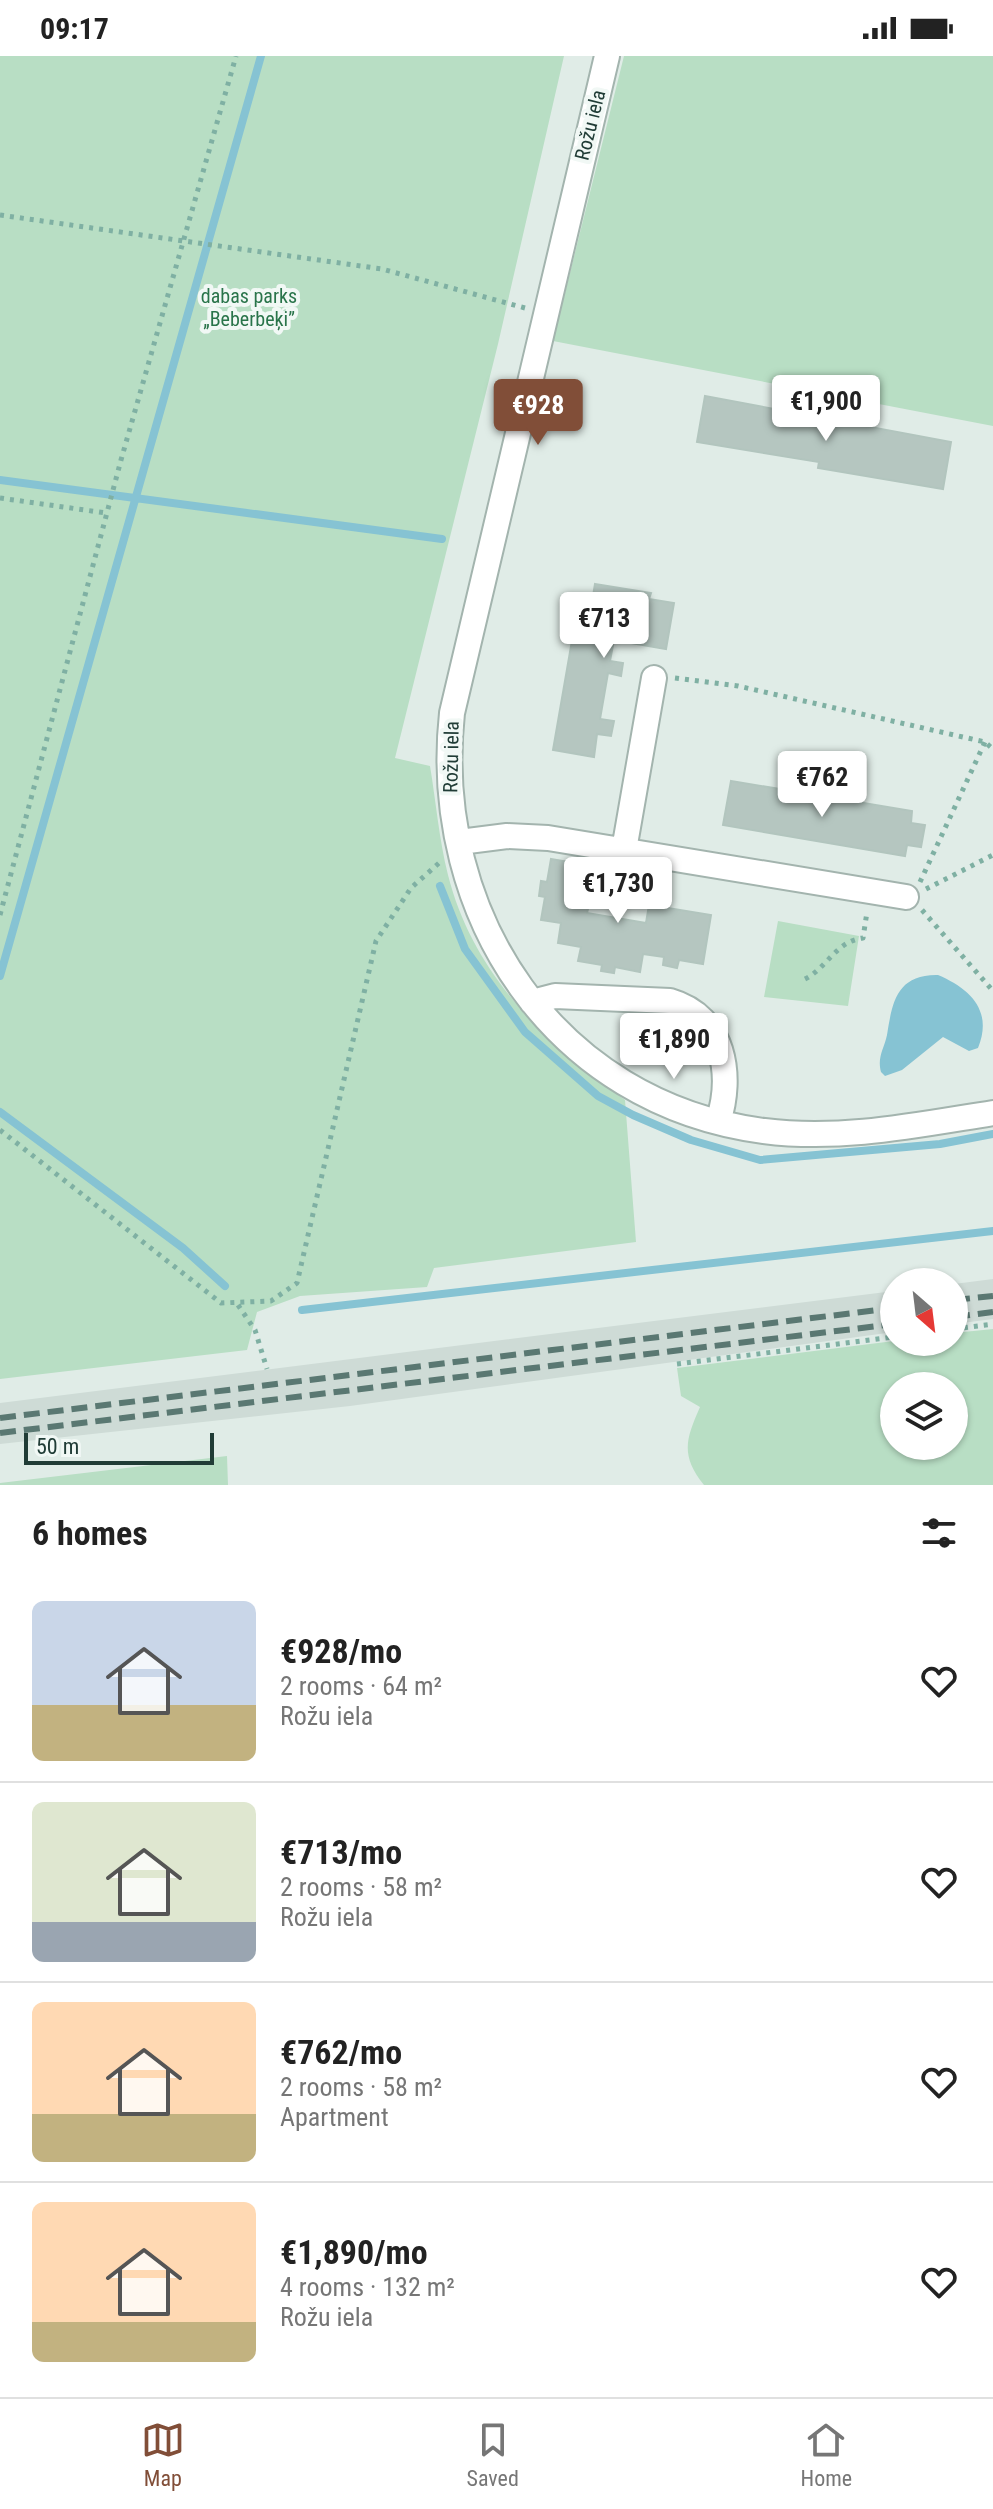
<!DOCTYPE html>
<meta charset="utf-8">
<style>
body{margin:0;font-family:"Roboto Condensed",sans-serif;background:#f6f6f6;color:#222;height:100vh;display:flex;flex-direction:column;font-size:30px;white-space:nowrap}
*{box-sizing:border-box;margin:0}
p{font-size:26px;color:#767676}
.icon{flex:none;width:44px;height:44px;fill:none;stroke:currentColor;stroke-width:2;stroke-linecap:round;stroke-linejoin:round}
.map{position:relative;height:1429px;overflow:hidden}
.panel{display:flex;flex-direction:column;background:#fff;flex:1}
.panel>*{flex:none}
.needle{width:52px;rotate:152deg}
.buttons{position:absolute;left:880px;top:1212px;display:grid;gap:16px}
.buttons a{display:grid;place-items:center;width:88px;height:88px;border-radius:50%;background:#fff;box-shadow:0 2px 6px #0004;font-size:40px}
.scale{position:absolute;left:24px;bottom:20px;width:190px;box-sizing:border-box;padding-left:8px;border:4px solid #203c36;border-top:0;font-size:22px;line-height:28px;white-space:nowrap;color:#203c36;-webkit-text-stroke:6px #f1f8f5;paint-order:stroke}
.price{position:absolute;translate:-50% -68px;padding:0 18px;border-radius:8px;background:#fff;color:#222;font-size:26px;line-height:52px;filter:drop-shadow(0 2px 4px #0008)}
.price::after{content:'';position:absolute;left:50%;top:48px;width:24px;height:18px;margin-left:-12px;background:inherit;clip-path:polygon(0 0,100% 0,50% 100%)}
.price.current{background:#814e38;color:#fff}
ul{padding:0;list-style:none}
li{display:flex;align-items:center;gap:24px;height:200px;padding:0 32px}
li+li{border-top:2px solid #e0e0e0}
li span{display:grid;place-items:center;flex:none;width:224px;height:160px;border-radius:12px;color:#555}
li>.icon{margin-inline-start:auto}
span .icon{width:96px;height:96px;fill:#fffc;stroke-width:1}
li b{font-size:34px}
h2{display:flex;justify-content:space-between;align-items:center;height:96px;padding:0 32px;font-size:34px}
.status{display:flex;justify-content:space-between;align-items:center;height:56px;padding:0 40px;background:#fff;direction:ltr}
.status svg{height:22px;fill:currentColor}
.tab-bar{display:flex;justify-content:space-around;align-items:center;height:112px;border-top:2px solid #e0e0e0;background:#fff;font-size:22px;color:#767676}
.tab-bar a{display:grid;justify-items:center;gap:4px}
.tab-bar .current{color:#814e38}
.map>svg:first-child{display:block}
.built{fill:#cedbd6}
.green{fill:#b8dec4;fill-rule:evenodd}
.water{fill:#86c3d3}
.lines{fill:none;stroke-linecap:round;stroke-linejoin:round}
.stream{stroke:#86c3d3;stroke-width:8}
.building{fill:#b5c6c0;stroke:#b2c5be;stroke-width:2}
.minor-casing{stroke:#a3b4ae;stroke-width:28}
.path{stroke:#7fb0a3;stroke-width:5;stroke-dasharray:4 6;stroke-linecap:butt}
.minor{stroke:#fff;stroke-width:24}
.rail{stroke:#5a7872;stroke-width:6;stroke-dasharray:16 8;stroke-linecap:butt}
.labels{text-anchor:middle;stroke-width:8;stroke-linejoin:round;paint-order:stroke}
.street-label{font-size:20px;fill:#203c36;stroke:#f1f8f5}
.park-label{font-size:20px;fill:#29744a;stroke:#f1f8f5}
</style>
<div class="status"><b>09:17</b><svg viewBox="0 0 49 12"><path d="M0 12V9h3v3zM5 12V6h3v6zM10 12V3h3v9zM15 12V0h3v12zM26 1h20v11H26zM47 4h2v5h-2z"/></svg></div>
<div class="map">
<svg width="993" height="1429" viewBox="0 0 993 1429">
<rect width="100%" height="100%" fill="#e0ece7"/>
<path class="built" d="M993,1223V1263L954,1268V1228Z
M894,1235V1276L350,1350L0,1388V1347Z"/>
<path class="green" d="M0,0H564L498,288L395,702L430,710C436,746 439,783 448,819C473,918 545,987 625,1044L636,1186L434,1212L427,1231L300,1240L257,1256L247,1294L0,1323Z
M624,0H993V370L553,285Z
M778,865L859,880L848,950L764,941Z
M993,1273V1429H704C680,1399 686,1383 700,1351L681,1340L677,1312L894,1285L954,1286V1277ZM894,1330H954V1390H894Z
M227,1400L228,1429H0V1427Z"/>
<path class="water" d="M938,919C971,933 993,955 978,992L969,995L943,981L902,1014L885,1020L881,1016C877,1001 884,993 887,979C892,948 896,918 938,919Z"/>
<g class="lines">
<path class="stream" d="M0,424L442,483
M440,830L465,893L525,976L598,1040L633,1059L691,1084L760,1104L940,1088L993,1078
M0,920L261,0
M0,1056L183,1192L225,1230
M302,1254L993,1175"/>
</g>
<path class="building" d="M705,340L951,386L943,433L818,412L819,406L697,386Z
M595,528L651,537L649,543L674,547L666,593L614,584L610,605L623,607L621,620L608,617L600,663L614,665L611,680L597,678L594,701L553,694L578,550L591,552Z
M731,725L912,755L911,767L925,769L921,791L907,789L905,800L723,769Z
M551,803L598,811L587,857L646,867L649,849L711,859L703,908L679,904L677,912L663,909L664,901L643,898L640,916L615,911L614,917L601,915L602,909L578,905L581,891L558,887L561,867L541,864L545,841L539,840L541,825L547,826Z"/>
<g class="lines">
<g class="minor-casing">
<path id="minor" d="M607,0L452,657C430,859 555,1048 764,1075C841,1085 917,1069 993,1057
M460,786L507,780L548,782L906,841
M624,794L654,622
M532,946L555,940L670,945C725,961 733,1020 718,1066"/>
</g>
<path class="path" d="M0,159L382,213L525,252
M0,442L106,457
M675,622L738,630L985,686L993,693
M920,826L985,686
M926,833L993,799
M922,854L993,935
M0,859L121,404L236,0
M805,923C827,912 836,885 863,882L867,856
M0,1074L221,1247L271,1245L297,1227L376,885L411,832L439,807
M238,1249L255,1274L267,1313
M954,1273L993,1268
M677,1308L894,1281"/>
<use href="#minor" class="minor"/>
<path class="rail" d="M954,1244L993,1240
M954,1261L993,1256
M0,1362L894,1252
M0,1377L894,1268"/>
</g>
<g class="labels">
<g class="street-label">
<text transform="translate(590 69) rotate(-76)" y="7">Rožu iela</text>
<text transform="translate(451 701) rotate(-89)" y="7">Rožu iela</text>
</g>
<g class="park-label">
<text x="249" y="247">dabas parks<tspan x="249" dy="23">„Beberbeķi”</tspan></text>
</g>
</g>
</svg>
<div class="buttons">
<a><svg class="needle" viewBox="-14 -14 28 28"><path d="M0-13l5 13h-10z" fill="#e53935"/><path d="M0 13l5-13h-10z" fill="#767676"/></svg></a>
<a><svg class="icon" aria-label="layers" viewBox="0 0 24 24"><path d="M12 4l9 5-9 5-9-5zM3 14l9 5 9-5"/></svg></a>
</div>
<div class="scale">50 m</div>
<b class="price" style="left:826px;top:387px">€1,900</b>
<b class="price current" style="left:538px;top:391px">€928</b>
<b class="price" style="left:604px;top:604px">€713</b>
<b class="price" style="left:822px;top:763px">€762</b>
<b class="price" style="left:618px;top:869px">€1,730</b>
<b class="price" style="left:674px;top:1025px">€1,890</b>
</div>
<section class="panel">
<h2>6 homes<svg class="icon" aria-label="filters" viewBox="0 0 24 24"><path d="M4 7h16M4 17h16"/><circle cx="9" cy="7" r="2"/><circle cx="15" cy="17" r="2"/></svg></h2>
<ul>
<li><span style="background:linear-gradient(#c9d6e8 65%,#c2b280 0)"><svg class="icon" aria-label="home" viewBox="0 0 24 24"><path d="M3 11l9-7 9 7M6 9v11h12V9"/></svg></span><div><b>€928/mo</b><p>2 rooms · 64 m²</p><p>Rožu iela</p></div><svg class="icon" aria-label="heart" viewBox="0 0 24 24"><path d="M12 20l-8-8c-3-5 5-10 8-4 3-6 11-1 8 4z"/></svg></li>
<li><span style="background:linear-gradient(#dfe7d0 75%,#9aa5b1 0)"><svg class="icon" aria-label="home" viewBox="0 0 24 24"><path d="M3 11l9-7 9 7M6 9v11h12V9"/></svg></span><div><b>€713/mo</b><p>2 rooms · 58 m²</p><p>Rožu iela</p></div><svg class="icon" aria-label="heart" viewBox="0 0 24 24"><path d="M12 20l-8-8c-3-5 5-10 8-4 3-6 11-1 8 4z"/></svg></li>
<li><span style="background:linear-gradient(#ffd9b3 70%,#c2b280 0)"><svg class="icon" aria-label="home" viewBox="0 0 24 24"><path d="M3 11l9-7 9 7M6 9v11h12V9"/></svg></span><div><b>€762/mo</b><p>2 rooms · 58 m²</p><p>Apartment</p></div><svg class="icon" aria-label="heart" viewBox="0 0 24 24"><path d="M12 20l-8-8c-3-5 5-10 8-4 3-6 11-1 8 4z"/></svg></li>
<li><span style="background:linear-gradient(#ffd9b3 75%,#c2b280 0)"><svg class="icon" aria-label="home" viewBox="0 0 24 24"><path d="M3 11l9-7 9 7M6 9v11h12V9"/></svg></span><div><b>€1,890/mo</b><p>4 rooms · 132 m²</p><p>Rožu iela</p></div><svg class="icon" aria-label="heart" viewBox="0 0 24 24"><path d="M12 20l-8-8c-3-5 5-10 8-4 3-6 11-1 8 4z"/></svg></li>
</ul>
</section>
<nav class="tab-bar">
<a class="current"><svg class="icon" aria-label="map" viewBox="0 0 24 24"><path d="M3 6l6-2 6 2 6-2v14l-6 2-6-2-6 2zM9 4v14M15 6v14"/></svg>Map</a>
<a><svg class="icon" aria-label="saved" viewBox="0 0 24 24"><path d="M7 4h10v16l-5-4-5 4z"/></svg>Saved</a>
<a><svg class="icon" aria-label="home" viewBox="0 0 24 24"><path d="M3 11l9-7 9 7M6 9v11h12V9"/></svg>Home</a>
</nav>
